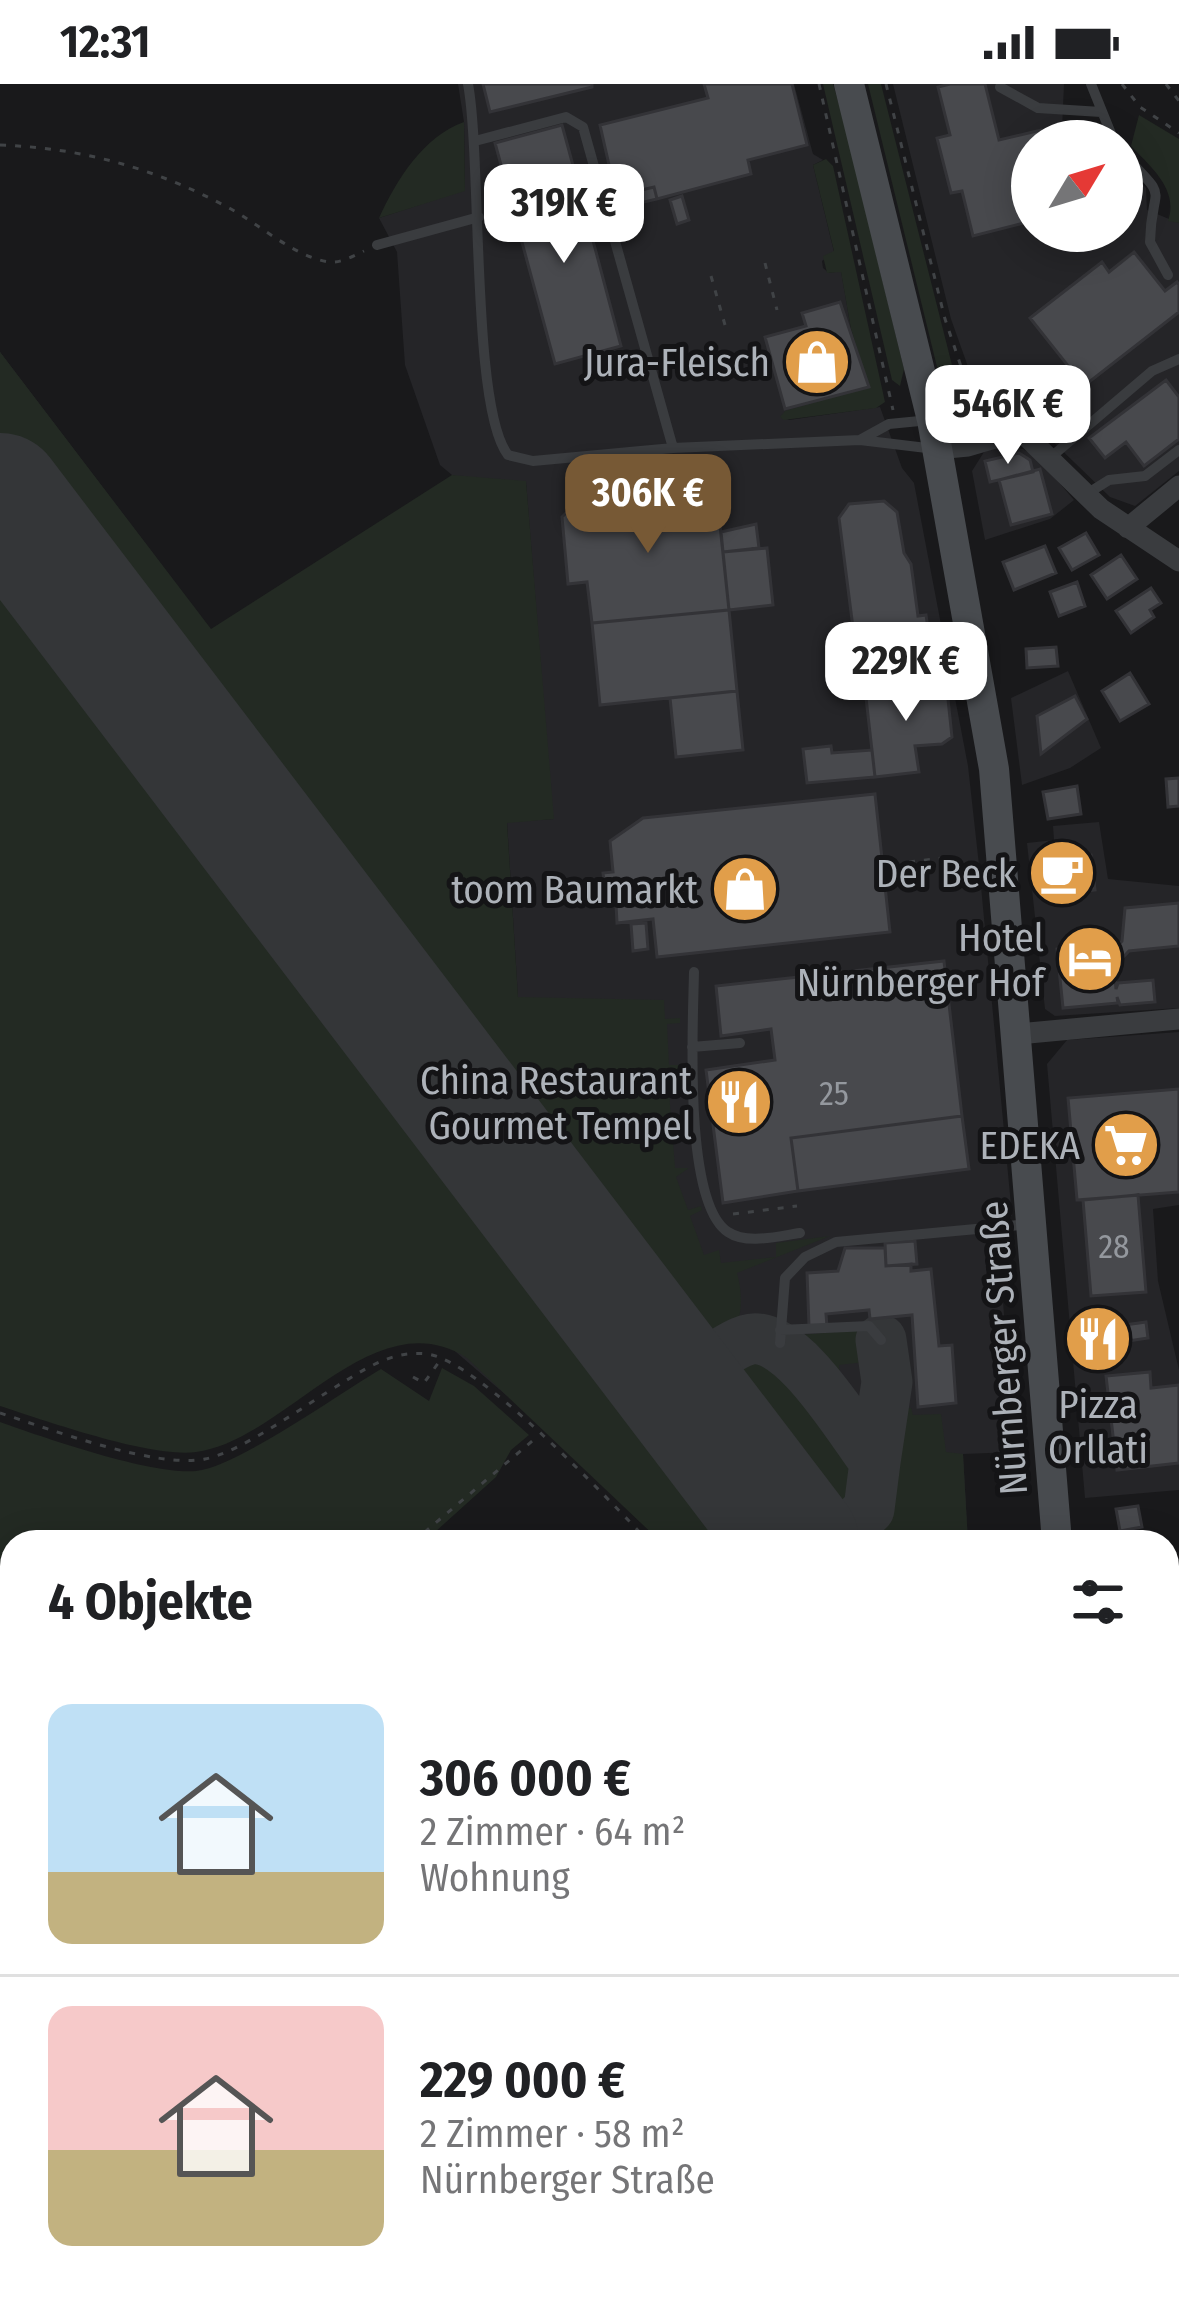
<!DOCTYPE html>
<html lang="de">
<meta charset="utf-8">
<style>
body{margin:0;font-family:"Fira Sans Condensed",sans-serif;background:#f2f2f2;color:#202124;height:100vh;display:flex;flex-direction:column;font-size:45px;white-space:nowrap}
*{box-sizing:border-box;margin:0}
p{font-size:39px;color:#757577}
.icon{flex:none;width:66px;height:66px;fill:none;stroke:currentColor;stroke-width:2;stroke-linecap:round;stroke-linejoin:round}
.map{position:relative;flex:1;overflow:hidden}
.panel{position:absolute;left:0px;top:1446px;width:1179px;height:771px;display:flex;flex-direction:column;background:#fff;border-radius:36px 36px 0 0;box-shadow:0 6px 30px #0003}
.panel>*{flex:none}
.needle{width:78px;rotate:52deg}
.tools{position:absolute;left:1011px;top:36px;display:grid;gap:24px}
.tools a{display:grid;place-items:center;width:132px;height:132px;border-radius:50%;background:#fff;box-shadow:0 6px 30px #0003;font-size:60px}
.price{position:absolute;translate:-50% -102px;padding:0 27px;border-radius:24px;background:#fff;color:#222;font-size:39px;line-height:78px;filter:drop-shadow(0 3px 6px #0008)}
.price::after{content:'';position:absolute;left:50%;top:72px;width:36px;height:27px;margin-left:-18px;background:inherit;clip-path:polygon(0 0,100% 0,50% 100%)}
.price.current{background:#775935;color:#fff}
ul{padding:0;list-style:none}
li{display:flex;align-items:center;gap:36px;height:300px;padding:0 48px}
li+li{border-top:3px solid #e0e0e0}
li span{display:grid;place-items:center;flex:none;width:336px;height:240px;border-radius:24px;color:#555}
li>.icon{margin-inline-start:auto}
span .icon{width:144px;height:144px;fill:#fffc;stroke-width:1}
li b{font-size:51px}
h2{display:flex;justify-content:space-between;align-items:center;height:144px;padding:0 48px;font-size:51px}
.status{display:flex;justify-content:space-between;align-items:center;height:84px;padding:0 60px;background:#fff;direction:ltr}
.status svg{height:33px;fill:currentColor}
.map>svg:first-child{display:block}
.built{fill:#252528}
.green{fill:#232a23}
.lines{fill:none;stroke-linecap:round;stroke-linejoin:round}
.taxiway{stroke:#343638;stroke-width:51}
.runway{stroke:#343638;stroke-width:126}
.building{fill:#48494d;stroke:#333337;stroke-width:3}
.path{stroke:#404346;stroke-width:3;stroke-dasharray:6 9;stroke-linecap:butt}
.lane{stroke:#3a3c3f;stroke-width:10}
.street{stroke:#3a3c3f;stroke-width:21}
.secondary{stroke:#484b4f;stroke-width:30}
.labels{text-anchor:middle;stroke-width:10;stroke-linejoin:round;paint-order:stroke}
.number-label{font-size:33px;fill:#94989e}
.poi-label{font-size:39px;fill:#adb2b9;stroke:#141416;text-anchor:end}
.street-label{font-size:39px;fill:#adb2b9;stroke:#141416}
</style>
<div class="status"><b>12:31</b><svg viewBox="0 0 49 12"><path d="M0 12V9h3v3zM5 12V6h3v6zM10 12V3h3v9zM15 12V0h3v12zM26 1h20v11H26zM47 4h2v5h-2z"/></svg></div>
<div class="map">
<svg width="1179" height="2216" viewBox="0 0 1179 2216">
<rect width="100%" height="100%" fill="#19191b"/>
<path class="built" d="M458,0H794L813,70L823,76L813,81L834,168L822,177L823,184L829,189L841,187L851,245L869,303L781,333L789,336L880,323L902,384L914,399L968,682L979,781L1012,1132L997,1135L1014,1368L963,1370L968,1458H661L542,1342L449,1262L0,683V268L211,546L518,914L507,738L553,735L526,398L469,395L452,391L440,381L405,281L397,168L379,134L465,106L464,38Z
M893,0H1064L1062,46L1068,57H1032V147H1122V80L1146,104L1147,126L1179,139V387L1135,422L1110,413L1041,346L982,322L951,235Z
M1001,362L1023,365L1038,374L1074,416L1050,435L985,456L972,387L984,368Z
M1068,587L1101,664L1070,684L1022,701L1011,614Z
M1099,738L1108,795L1179,802V924L1055,932L1045,925L1027,759L1054,756L1053,742Z
M1179,948V1121L1153,1125L1158,1197L1179,1286V1406L1085,1414L1047,980L1067,956Z
M1167,1641L1179,1642V2216H1126V2205H1167Z"/>
<path class="green" d="M823,0H833L843,34L904,285L900,302L892,296Z
M868,0H881L954,289L947,297L938,287Z
M1139,31L1179,55V139L1168,137C1179,106 1151,83 1131,62Z
M464,38L465,107L379,134C397,95 423,53 464,38Z
M826,75L833,82L885,318L876,324L784,336L780,333L785,327L869,303L851,245L841,188L827,189L823,172L834,167L813,81Z
M0,268L211,545L452,391L526,397L554,735L507,739L518,913L664,916L665,935L680,934V939L667,940L669,981H682L683,988L668,990L671,1036H686V1042L672,1044L675,1084H689L676,1093L688,1126L701,1122L702,1126L690,1132L704,1171L719,1166L721,1179L776,1173V1159L830,1152L737,1189C748,1229 737,1271 688,1276L666,1263L0,387Z
M0,438L776,1458H661L467,1274C373,1214 285,1357 196,1368C151,1374 46,1337 0,1322Z
M868,1245L874,1277L839,1281L843,1321L877,1319L872,1360L790,1252Z
M765,1266C792,1275 863,1359 868,1388C871,1408 862,1427 848,1439C837,1449 830,1455 815,1454L794,1434L706,1313V1295C722,1276 741,1267 765,1266Z
M442,1284L474,1302L529,1351L511,1366L496,1393L424,1458H12V1554L0,1543V1338C45,1354 151,1391 196,1387C237,1383 340,1309 381,1285L429,1317Z
M911,1324L913,1331L941,1330L946,1368L963,1370L968,1458H845L876,1426L890,1325Z"/>
<g class="lines">
<path class="taxiway" d="M677,1304C698,1289 722,1264 747,1256C790,1242 851,1347 875,1378L869,1425L835,1458
M875,1378L887,1298L881,1256"/>
<path class="runway" d="M0,412L796,1458"/>
</g>
<path class="building" d="M483,0H592V3L490,28Z
M704,0H792L807,61L748,76L751,90L657,115L654,103L616,112L600,41L708,14Z
M950,0H985L999,56L1041,46L1043,57H1032V137L973,152L962,107L951,109L937,54L950,51L938,3Z
M562,41L574,85L507,103L495,59Z
M574,85L621,262L555,280L507,103Z
M654,103L657,115L619,124L616,112Z
M682,112L689,136L677,140L670,116Z
M1134,168L1165,207L1177,198L1179,201V228L1084,302L1030,234L1102,178L1109,188Z
M840,218L869,303L785,325L765,253L806,242L802,229Z
M1166,296L1179,313V355L1144,382L1126,358L1105,374L1089,354Z
M1019,369L1030,376L1033,388L990,398L985,377Z
M1040,385L1052,430L1011,441L999,396Z
M716,404L729,526L592,539L587,498L568,500L562,433L568,427L584,420Z
M884,417L897,428L904,469L911,480L918,532L926,531L934,584L859,591L839,434L849,420Z
M756,440L759,464L723,468L721,448Z
M1086,449L1099,471L1072,486L1059,464Z
M1045,462L1056,489L1014,506L1003,478Z
M767,464L773,521L729,526L723,468Z
M1121,471L1137,495L1107,515L1091,491Z
M1077,498L1085,522L1059,532L1050,508Z
M1151,504L1161,519L1150,526L1154,533L1131,549L1116,527Z
M729,526L737,607L600,621L592,539Z
M1056,563L1058,582L1027,584L1026,565Z
M1130,589L1149,620L1120,637L1102,607Z
M946,596L952,653L942,660L915,662L919,688L875,693L865,605Z
M737,607L743,666L676,673L670,614Z
M1075,612L1087,635L1041,670L1037,632Z
M831,662L832,669L872,666L875,693L807,699L803,665Z
M1179,694V722L1168,723L1166,695Z
M1077,702L1081,730L1048,735L1043,708Z
M875,710L890,848L657,873L653,835L617,839L616,821L607,822L603,789L613,788L610,757L643,734Z
M1091,771L1095,806L1060,810L1057,774Z
M1179,819V862L1129,867L1114,883L1116,905L1118,899L1153,896L1155,918L1120,921L1117,913L1118,919L1063,924L1057,865L1111,854L1112,868L1122,857L1125,824Z
M646,839L648,865L633,867L631,840Z
M944,877L962,1032L791,1054L798,1107L723,1119L706,986L775,976L771,945L721,952L716,902Z
M1179,1005V1108L1077,1116L1068,1014Z
M962,1032L969,1085L798,1107L791,1054Z
M1138,1111L1146,1208L1091,1212L1083,1116Z
M915,1157L917,1180L886,1182L885,1159Z
M845,1164H885L886,1182L911,1180V1187L931,1185L939,1262L952,1261L956,1319L918,1323L912,1231L870,1235L869,1226L826,1230L827,1242L809,1243L807,1189L838,1187Z
M1116,1236L1117,1242L1146,1238L1148,1254L1115,1259L1117,1272L1093,1275L1088,1240Z
M1150,1288L1151,1304L1179,1301V1379L1117,1386L1106,1292Z
M1138,1422L1142,1443L1120,1447L1116,1425Z
M1178,1569L1179,1599L1167,1602V1572Z
M1167,1646L1179,1647V1674L1167,1673Z
M1167,1710L1179,1713V1744L1167,1741Z
M0,1759L12,1769V1797L0,1787Z
M1167,1841H1179V1938L1167,1937Z
M0,1912L12,1918V1962L0,1956Z
M1167,1938H1179V2011H1167Z
M11,2051L12,2052V2099L0,2089V2065Z
M0,2147L12,2151V2187L0,2183Z
M56,2205H112L95,2216H70L54,2210Z
M217,2205H282L277,2216H233Z"/>
<g class="lines">
<path class="path" d="M819,0L893,326
M886,0L945,235L974,321
M1122,0L1140,23L1179,49
M1166,0L1179,17
M0,61C84,64 157,85 231,125C260,141 295,173 329,178C342,179 353,172 364,167
M765,179L777,226
M711,192L725,241
M909,778L951,773
M733,1130L797,1122
M413,1293L424,1299L441,1275
M0,1329C49,1345 157,1385 205,1375C242,1368 308,1319 342,1299C368,1283 394,1266 427,1270C478,1276 609,1416 649,1458
M413,1458L537,1353
M0,1548L9,1566L0,1592
M0,1990L12,1996
M1167,2037L1179,2032
M1167,2124L1179,2093
M154,2216L156,2205
M283,2216L285,2205
M830,2216L832,2205
M1057,2216L1058,2205"/>
<path class="lane" d="M468,0C482,75 471,325 508,371L533,377L673,364L860,356L935,365
M1091,0L1114,57
M1000,3L1038,24L1101,28
M475,57L566,33L583,43L673,364
M1122,69C1173,120 1151,98 1150,158L1168,191
M377,161L479,133
M1017,347L1029,319
M860,356L889,340L930,336
M1051,373L1152,287L1179,275
M1085,411L1109,396L1145,392L1179,366
M694,888C693,939 683,1119 728,1148C747,1161 778,1152 800,1149
M692,963L740,959
M780,1246L869,1242L881,1256
M780,1259L785,1194L805,1173L836,1158L1030,1140
M1167,1826L1179,1827
M0,1900L12,1905
M1167,2153L1179,2140
M898,2205V2216
M1107,2216L1116,2205"/>
<path class="street" d="M932,336L992,340L1026,352L1101,425L1179,477
M937,365L968,362L1016,348
M1128,444L1179,402
M1018,950L1179,935
M1167,1532L1179,1518
M0,2017L12,2023"/>
<path class="secondary" d="M849,0L932,336L994,685L1057,1458
M502,2205L565,2216
M318,2216L321,2205
M340,2216L344,2205
M982,2216L1002,2205
M1087,2216V2205"/>
</g>
<defs>
<g id="shop-disc" transform="scale(3.45)"><circle r="9.5" fill="#e19e4a" stroke="#141416"/><path d="M-5-2.5h2.3a2.7 3.5 0 0 1 5.4 0H5L5.5 6h-11ZM-1.5-2.5h3a1.5 2.3 0 0 0-3 0Z" fill="#fff"/></g>
<g id="cafe-disc" transform="scale(3.45)"><circle r="9.5" fill="#e19e4a" stroke="#141416"/><path d="M-5.5-4.5H6V0H3Q3 3.5 0 3.5H-2.5Q-5.5 3.5-5.5 0ZM3-3.2v2h1.7v-2ZM-6 4.5H4V6H-6Z" fill="#fff"/></g>
<g id="hotel-disc" transform="scale(3.45)"><circle r="9.5" fill="#e19e4a" stroke="#141416"/><path d="M-6-4.5h1.5V1H6V5H4.5V3h-9V5H-6ZM-4 0a1.8 1.8 0 1 1 3.6 0ZM.5 0V-2.5h3Q6-2.5 6 0Z" fill="#fff"/></g>
<g id="restaurant-disc" transform="scale(3.45)"><circle r="9.5" fill="#e19e4a" stroke="#141416"/><path d="M-5-6h1v4h1v-4h1v4h1v-4h1v5L-1.5 .5V6h-2V.5L-5-1ZM5-6V6H3V1.5H1.5Q1.5-4 5-6Z" fill="#fff"/></g>
<g id="supermarket-disc" transform="scale(3.45)"><circle r="9.5" fill="#e19e4a" stroke="#141416"/><path d="M-6-5.5h2.5l.6 2H6L4.5 2H-2.5L-4.4-4H-6ZM-1.5 3.2a1.3 1.3 0 1 0 .1 0ZM3 3.2a1.3 1.3 0 1 0 .1 0Z" fill="#fff"/></g>
</defs>
<g fill-rule="evenodd">
<use href="#shop-disc" x="817" y="278"/>
<use href="#cafe-disc" x="1062" y="789"/>
<use href="#shop-disc" x="745" y="805"/>
<use href="#hotel-disc" x="1090" y="875"/>
<use href="#restaurant-disc" x="739" y="1018"/>
<use href="#supermarket-disc" x="1126" y="1061"/>
<use href="#restaurant-disc" x="1098" y="1255"/>
</g>
<g class="labels">
<g class="number-label">
<text x="834" y="1021">25</text>
<text x="1114" y="1174">28</text>
</g>
<g class="poi-label">
<text x="770" y="292">Jura-Fleisch</text>
<text x="1016" y="803">Der Beck</text>
<text x="698" y="819">toom Baumarkt</text>
<text x="1044" y="867">Hotel<tspan x="1044" dy="45">Nürnberger Hof</tspan></text>
<text x="692" y="1010">China Restaurant<tspan x="692" dy="45">Gourmet Tempel</tspan></text>
<text x="1080" y="1075">EDEKA</text>
<text x="1098" y="1334" text-anchor="middle">Pizza<tspan x="1098" dy="45">Orllati</tspan></text>
</g>
<g class="street-label">
<text transform="translate(1003 1264) rotate(-94)" y="14">Nürnberger Straße</text>
</g>
</g>
</svg>
<div class="tools">
<a><svg class="needle" viewBox="-14 -14 28 28"><path d="M0-13l5 13h-10z" fill="#e53935"/><path d="M0 13l5-13h-10z" fill="#757577"/></svg></a>
</div>
<b class="price" style="left:564px;top:182px">319K €</b>
<b class="price" style="left:1008px;top:383px">546K €</b>
<b class="price current" style="left:648px;top:472px">306K €</b>
<b class="price" style="left:906px;top:640px">229K €</b>
<section class="panel">
<h2>4 Objekte<svg class="icon" aria-label="filters" viewBox="0 0 24 24"><path d="M4 7h16M4 17h16"/><circle cx="9" cy="7" r="2"/><circle cx="15" cy="17" r="2"/></svg></h2>
<ul>
<li><span style="background:linear-gradient(#bfe0f5 70%,#c2b280 0)"><svg class="icon" aria-label="home" viewBox="0 0 24 24"><path d="M3 11l9-7 9 7M6 9v11h12V9"/></svg></span><div><b>306 000 €</b><p>2 Zimmer · 64 m²</p><p>Wohnung</p></div></li>
<li><span style="background:linear-gradient(#f6c9c9 60%,#c2b280 0)"><svg class="icon" aria-label="home" viewBox="0 0 24 24"><path d="M3 11l9-7 9 7M6 9v11h12V9"/></svg></span><div><b>229 000 €</b><p>2 Zimmer · 58 m²</p><p>Nürnberger Straße</p></div></li>
</ul>
</section>
</div>
